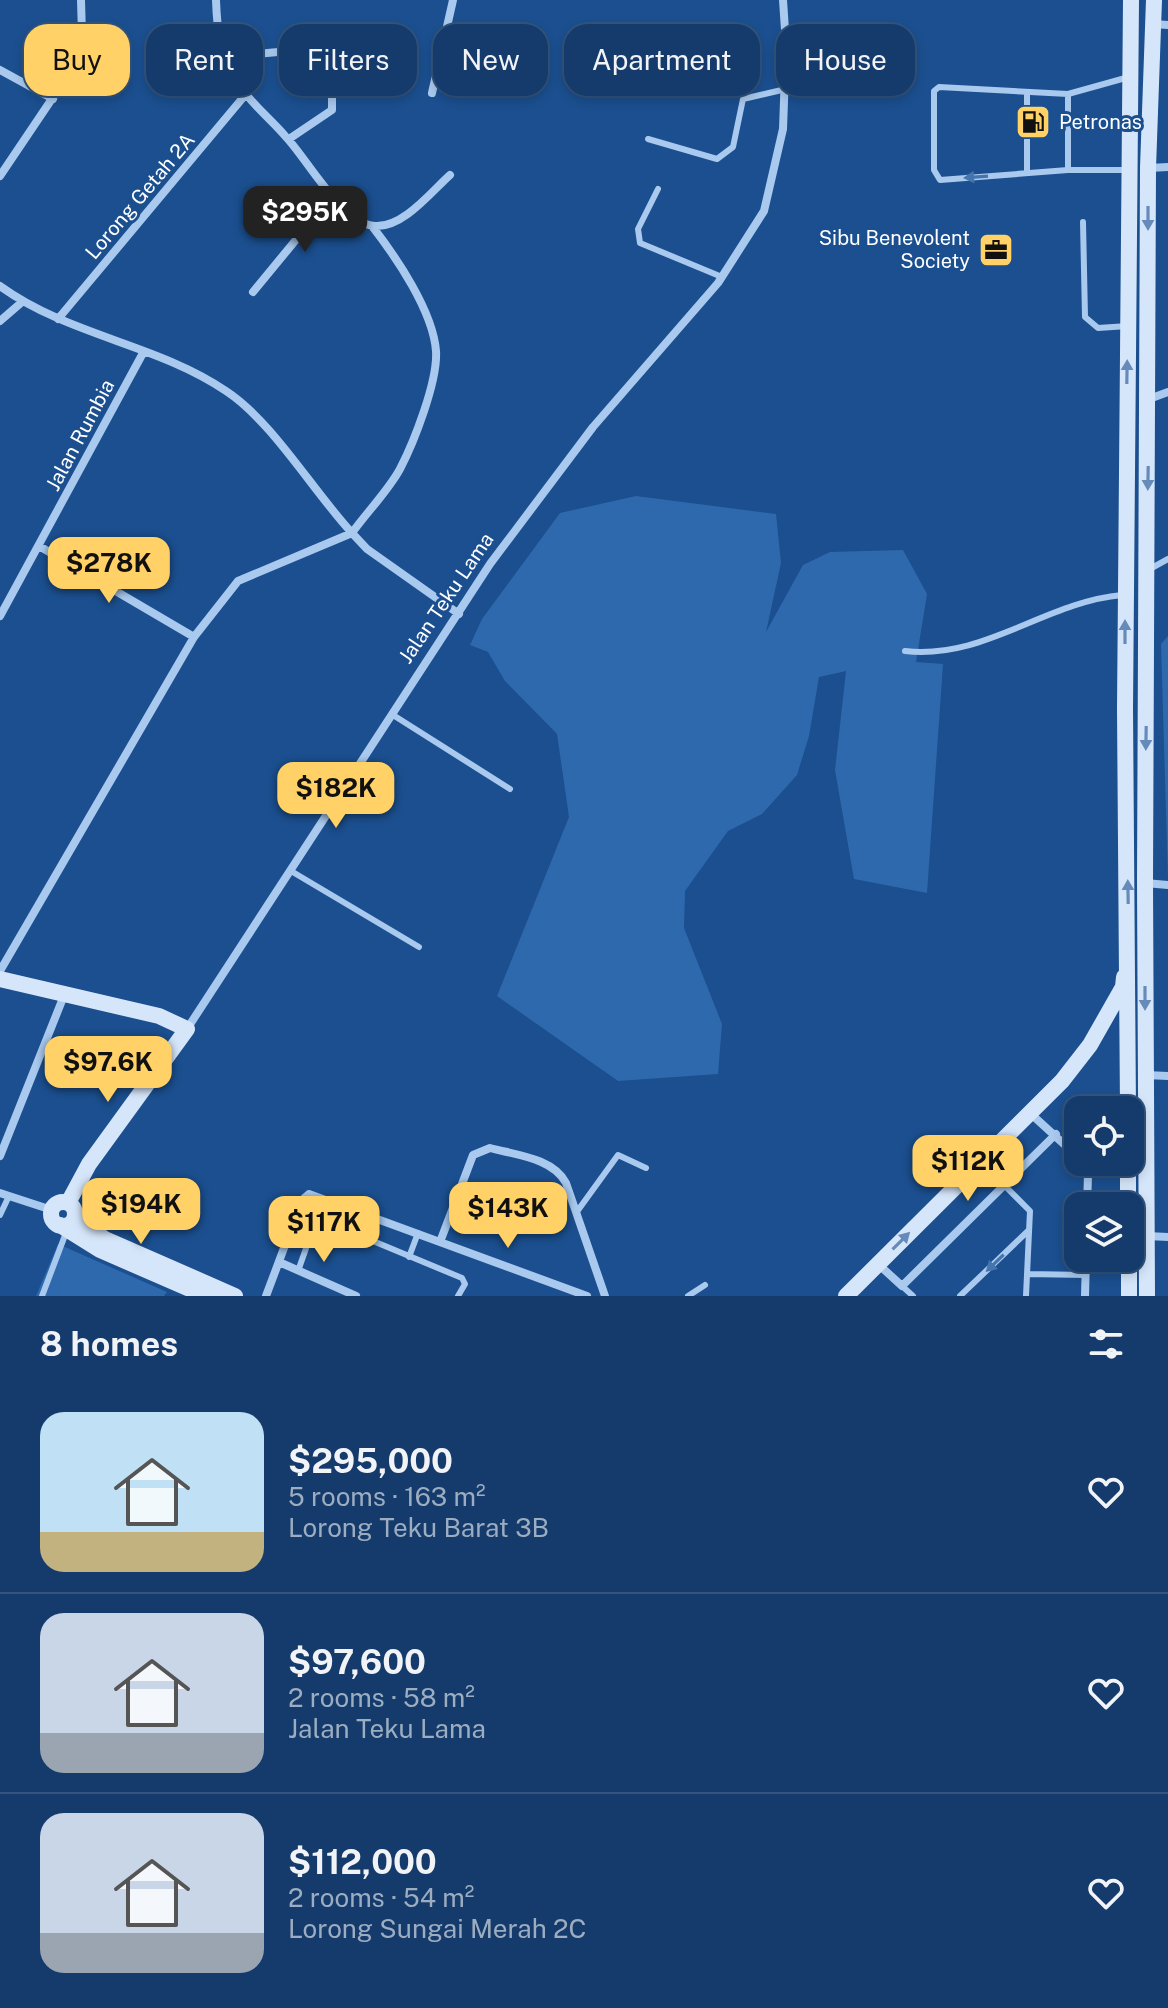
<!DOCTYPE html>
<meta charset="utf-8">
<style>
body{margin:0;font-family:"Public Sans",sans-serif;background:#214673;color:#f1f3f6;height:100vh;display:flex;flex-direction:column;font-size:30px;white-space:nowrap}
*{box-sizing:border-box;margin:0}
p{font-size:26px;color:#9dadc1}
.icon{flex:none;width:44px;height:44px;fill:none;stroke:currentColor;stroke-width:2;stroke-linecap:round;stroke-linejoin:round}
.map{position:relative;height:1296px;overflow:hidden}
.drawer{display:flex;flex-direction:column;background:#143b6b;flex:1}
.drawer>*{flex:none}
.hud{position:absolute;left:24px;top:24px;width:1120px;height:72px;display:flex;gap:16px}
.fabs{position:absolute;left:1064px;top:1096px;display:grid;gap:16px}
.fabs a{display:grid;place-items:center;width:80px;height:80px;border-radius:16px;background:#143b6b;box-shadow:0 4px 12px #0003,0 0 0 2px #33557e;font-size:40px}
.price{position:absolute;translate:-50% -68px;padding:0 18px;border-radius:16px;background:#ffd166;color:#111;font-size:26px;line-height:52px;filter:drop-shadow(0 2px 4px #0008)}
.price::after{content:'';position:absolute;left:50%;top:48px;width:24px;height:18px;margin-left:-12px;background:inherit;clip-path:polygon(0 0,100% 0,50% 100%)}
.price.active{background:#222;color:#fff}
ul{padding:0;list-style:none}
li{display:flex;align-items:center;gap:24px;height:200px;padding:0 40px}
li+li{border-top:2px solid #33557e}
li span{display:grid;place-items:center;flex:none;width:224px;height:160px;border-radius:24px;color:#555}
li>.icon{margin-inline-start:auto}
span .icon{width:96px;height:96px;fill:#fffc;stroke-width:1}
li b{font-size:34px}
h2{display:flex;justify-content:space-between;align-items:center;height:96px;padding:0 40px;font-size:34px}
.pill{padding:0 28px;border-radius:24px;background:#143b6b;box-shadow:0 4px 12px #0003,0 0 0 2px #33557e;font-size:28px;line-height:72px}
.pill.active{background:#ffd166;color:#111}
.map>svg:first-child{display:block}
.green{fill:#2e69ad}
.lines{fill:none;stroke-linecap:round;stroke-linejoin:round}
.lane{stroke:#a9c9ee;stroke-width:6}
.street{stroke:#a9c9ee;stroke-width:8}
.secondary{stroke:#d6e6fa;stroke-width:16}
.oneway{fill:#4674ac}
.oneway2{fill:#668bba}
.labels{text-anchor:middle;stroke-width:6;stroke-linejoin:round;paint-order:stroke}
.poi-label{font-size:20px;fill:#fff;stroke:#1b4f8f;text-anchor:start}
.street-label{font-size:20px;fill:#fff;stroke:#1b4f8f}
</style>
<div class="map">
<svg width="1168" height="1296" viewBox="0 0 1168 1296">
<rect width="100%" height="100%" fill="#1b4f8f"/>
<path class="green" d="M636,496L776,514L781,563L766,632L803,565L830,552L903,550L927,594L916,662L943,664L927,893L854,879L835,770L846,671L819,677L809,736L797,775L762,814L728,831L685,891L684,928L722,1024L718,1074L618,1081L497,996L569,817L557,734L505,681L488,652L470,645L482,619L560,513Z
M1168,636V879L1161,644Z
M58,1244L167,1292L164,1296H36Z"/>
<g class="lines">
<path class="lane" d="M1068,94V170
M648,139L717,159L733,147L743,99L786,89
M1126,170H1068L940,180L934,170V91L939,87L1068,94L1129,77
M1027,173V92
M658,189L638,229L640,243L722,277
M1083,222L1085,317L1098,328L1128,326
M1148,570L1168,559
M905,651C984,660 1045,602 1122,595
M393,715L510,789
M291,871L419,947
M1004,1185L1030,1211L1026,1296
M576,1213L618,1155L646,1168
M0,1215L9,1196
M409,1257L418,1233
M298,1271L315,1223L320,1219L462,1278L465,1284L458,1296
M1028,1274L1086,1275
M902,1286L913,1296
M42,1296L67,1230
M688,1296L705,1285
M960,1296L1029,1230"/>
<path class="street" d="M216,0C217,30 220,56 237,82C249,102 271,119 286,137C308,160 342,224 375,226C403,228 431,192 450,175
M1153,24L1168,25
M224,57L310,49L316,52L332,93V110L289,139
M0,70L53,99
M432,93L453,0
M1149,168L1168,167
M0,176L68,75L82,35L81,0
M0,286C69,336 157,344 226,391C272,421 313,491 352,533C367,512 388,491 400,469C414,442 438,381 436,351C433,311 396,257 372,226
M253,292L332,196
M58,319L246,94
M0,321L22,302
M1149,399L1168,392
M39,546L194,637
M0,616L143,353
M1145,883L1168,885
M0,971L194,637L238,581L352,533L367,549L459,614
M187,1029L490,564L593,427L718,283L764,211L783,129L786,45L783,0
M1146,1075L1168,1076
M1030,1113L1078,1157
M0,1156L65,993
M1083,1162L1088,1175L1087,1206
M0,1193L52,1210
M1147,1236L1168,1237
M440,1242L473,1155L490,1148C516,1155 553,1158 566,1183L605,1296
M279,1262L356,1296
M878,1264L902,1286L1056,1134
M266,1296L302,1200L309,1194L587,1296
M1085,1296L1086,1258"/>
<path class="secondary" d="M0,979L159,1016L187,1029L89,1164L68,1203
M1128,1110L1125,709L1131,0
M1128,1162V1206
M51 1214a12 12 0 1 1 24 0a12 12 0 1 1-24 0Z
M75,1212L86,1226L105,1239L235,1296
M60,1225L100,1250L206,1296
M1129,1258V1296
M846,1296L1062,1081L1090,1045L1123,987L1124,977
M1147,1296L1145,882L1148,168L1154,0"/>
</g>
<defs><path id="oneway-solid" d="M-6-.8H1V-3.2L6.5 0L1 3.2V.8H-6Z" transform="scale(2)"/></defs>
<g class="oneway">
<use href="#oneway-solid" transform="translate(976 177) rotate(176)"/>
<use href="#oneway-solid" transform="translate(995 1263) rotate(136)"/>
</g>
<g class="oneway2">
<use href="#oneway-solid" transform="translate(1148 218) rotate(90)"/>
<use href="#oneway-solid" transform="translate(1127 372) rotate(-89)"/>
<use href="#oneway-solid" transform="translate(1148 478) rotate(91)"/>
<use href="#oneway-solid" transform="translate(1125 632) rotate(-90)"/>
<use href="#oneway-solid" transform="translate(1146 738) rotate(91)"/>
<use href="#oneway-solid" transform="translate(1128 892) rotate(-91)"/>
<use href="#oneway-solid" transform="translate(1145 998) rotate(90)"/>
<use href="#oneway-solid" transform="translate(901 1241) rotate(-45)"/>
</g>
<defs>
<g id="fuel-square" transform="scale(1.8)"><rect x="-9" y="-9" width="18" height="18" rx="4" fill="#ffd166" stroke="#1b4f8f"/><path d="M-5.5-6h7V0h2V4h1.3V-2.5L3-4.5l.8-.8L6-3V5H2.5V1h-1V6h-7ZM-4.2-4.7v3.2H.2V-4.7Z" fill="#111"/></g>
<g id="office-square" transform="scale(1.8)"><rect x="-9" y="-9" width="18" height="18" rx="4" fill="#ffd166" stroke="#1b4f8f"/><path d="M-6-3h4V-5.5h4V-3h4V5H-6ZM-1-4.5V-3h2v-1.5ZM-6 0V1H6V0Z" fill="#111"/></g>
</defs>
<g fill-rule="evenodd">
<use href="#fuel-square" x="1033" y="122"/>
<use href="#office-square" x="996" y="250"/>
</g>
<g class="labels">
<g class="poi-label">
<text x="1059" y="129">Petronas</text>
<text x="970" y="245" text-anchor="end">Sibu Benevolent<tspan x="970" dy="23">Society</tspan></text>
</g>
<g class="street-label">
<text transform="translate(140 196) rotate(-50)" y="7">Lorong Getah 2A</text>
<text transform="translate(80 435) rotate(-62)" y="7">Jalan Rumbia</text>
<text transform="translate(446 598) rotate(-56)" y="7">Jalan Teku Lama</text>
</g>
</g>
</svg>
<div class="fabs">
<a><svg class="icon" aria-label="locate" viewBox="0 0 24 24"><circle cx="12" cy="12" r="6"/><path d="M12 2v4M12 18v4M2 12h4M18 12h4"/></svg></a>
<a><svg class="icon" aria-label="layers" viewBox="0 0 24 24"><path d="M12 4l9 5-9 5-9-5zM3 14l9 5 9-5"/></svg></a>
</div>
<b class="price active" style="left:305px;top:254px">$295K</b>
<b class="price" style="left:109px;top:605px">$278K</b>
<b class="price" style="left:336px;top:830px">$182K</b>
<b class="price" style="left:108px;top:1104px">$97.6K</b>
<b class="price" style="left:968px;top:1203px">$112K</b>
<b class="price" style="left:141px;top:1246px">$194K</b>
<b class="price" style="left:508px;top:1250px">$143K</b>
<b class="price" style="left:324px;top:1264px">$117K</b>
<div class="hud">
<a class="pill active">Buy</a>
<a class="pill">Rent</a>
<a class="pill">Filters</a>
<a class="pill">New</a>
<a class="pill">Apartment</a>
<a class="pill">House</a>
</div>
</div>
<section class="drawer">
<h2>8 homes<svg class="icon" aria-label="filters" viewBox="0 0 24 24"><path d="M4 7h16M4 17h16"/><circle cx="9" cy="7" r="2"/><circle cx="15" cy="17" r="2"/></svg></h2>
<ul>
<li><span style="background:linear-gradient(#bfe0f5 75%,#c2b280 0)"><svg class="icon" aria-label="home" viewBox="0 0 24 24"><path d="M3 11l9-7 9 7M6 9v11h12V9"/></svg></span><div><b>$295,000</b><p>5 rooms · 163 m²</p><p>Lorong Teku Barat 3B</p></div><svg class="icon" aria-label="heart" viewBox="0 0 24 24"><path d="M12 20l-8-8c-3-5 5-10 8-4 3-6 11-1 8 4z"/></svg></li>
<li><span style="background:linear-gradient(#c9d6e8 75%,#9aa5b1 0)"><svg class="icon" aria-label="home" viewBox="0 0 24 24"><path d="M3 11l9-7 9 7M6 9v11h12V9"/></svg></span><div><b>$97,600</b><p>2 rooms · 58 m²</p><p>Jalan Teku Lama</p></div><svg class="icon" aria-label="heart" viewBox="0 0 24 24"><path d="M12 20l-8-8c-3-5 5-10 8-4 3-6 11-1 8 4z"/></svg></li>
<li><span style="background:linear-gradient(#c9d6e8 75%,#9aa5b1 0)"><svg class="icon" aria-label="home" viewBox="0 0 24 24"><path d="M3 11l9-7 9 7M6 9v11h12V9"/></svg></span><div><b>$112,000</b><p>2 rooms · 54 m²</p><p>Lorong Sungai Merah 2C</p></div><svg class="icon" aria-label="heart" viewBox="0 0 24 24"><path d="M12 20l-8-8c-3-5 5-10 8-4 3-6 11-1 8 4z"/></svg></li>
</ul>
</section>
